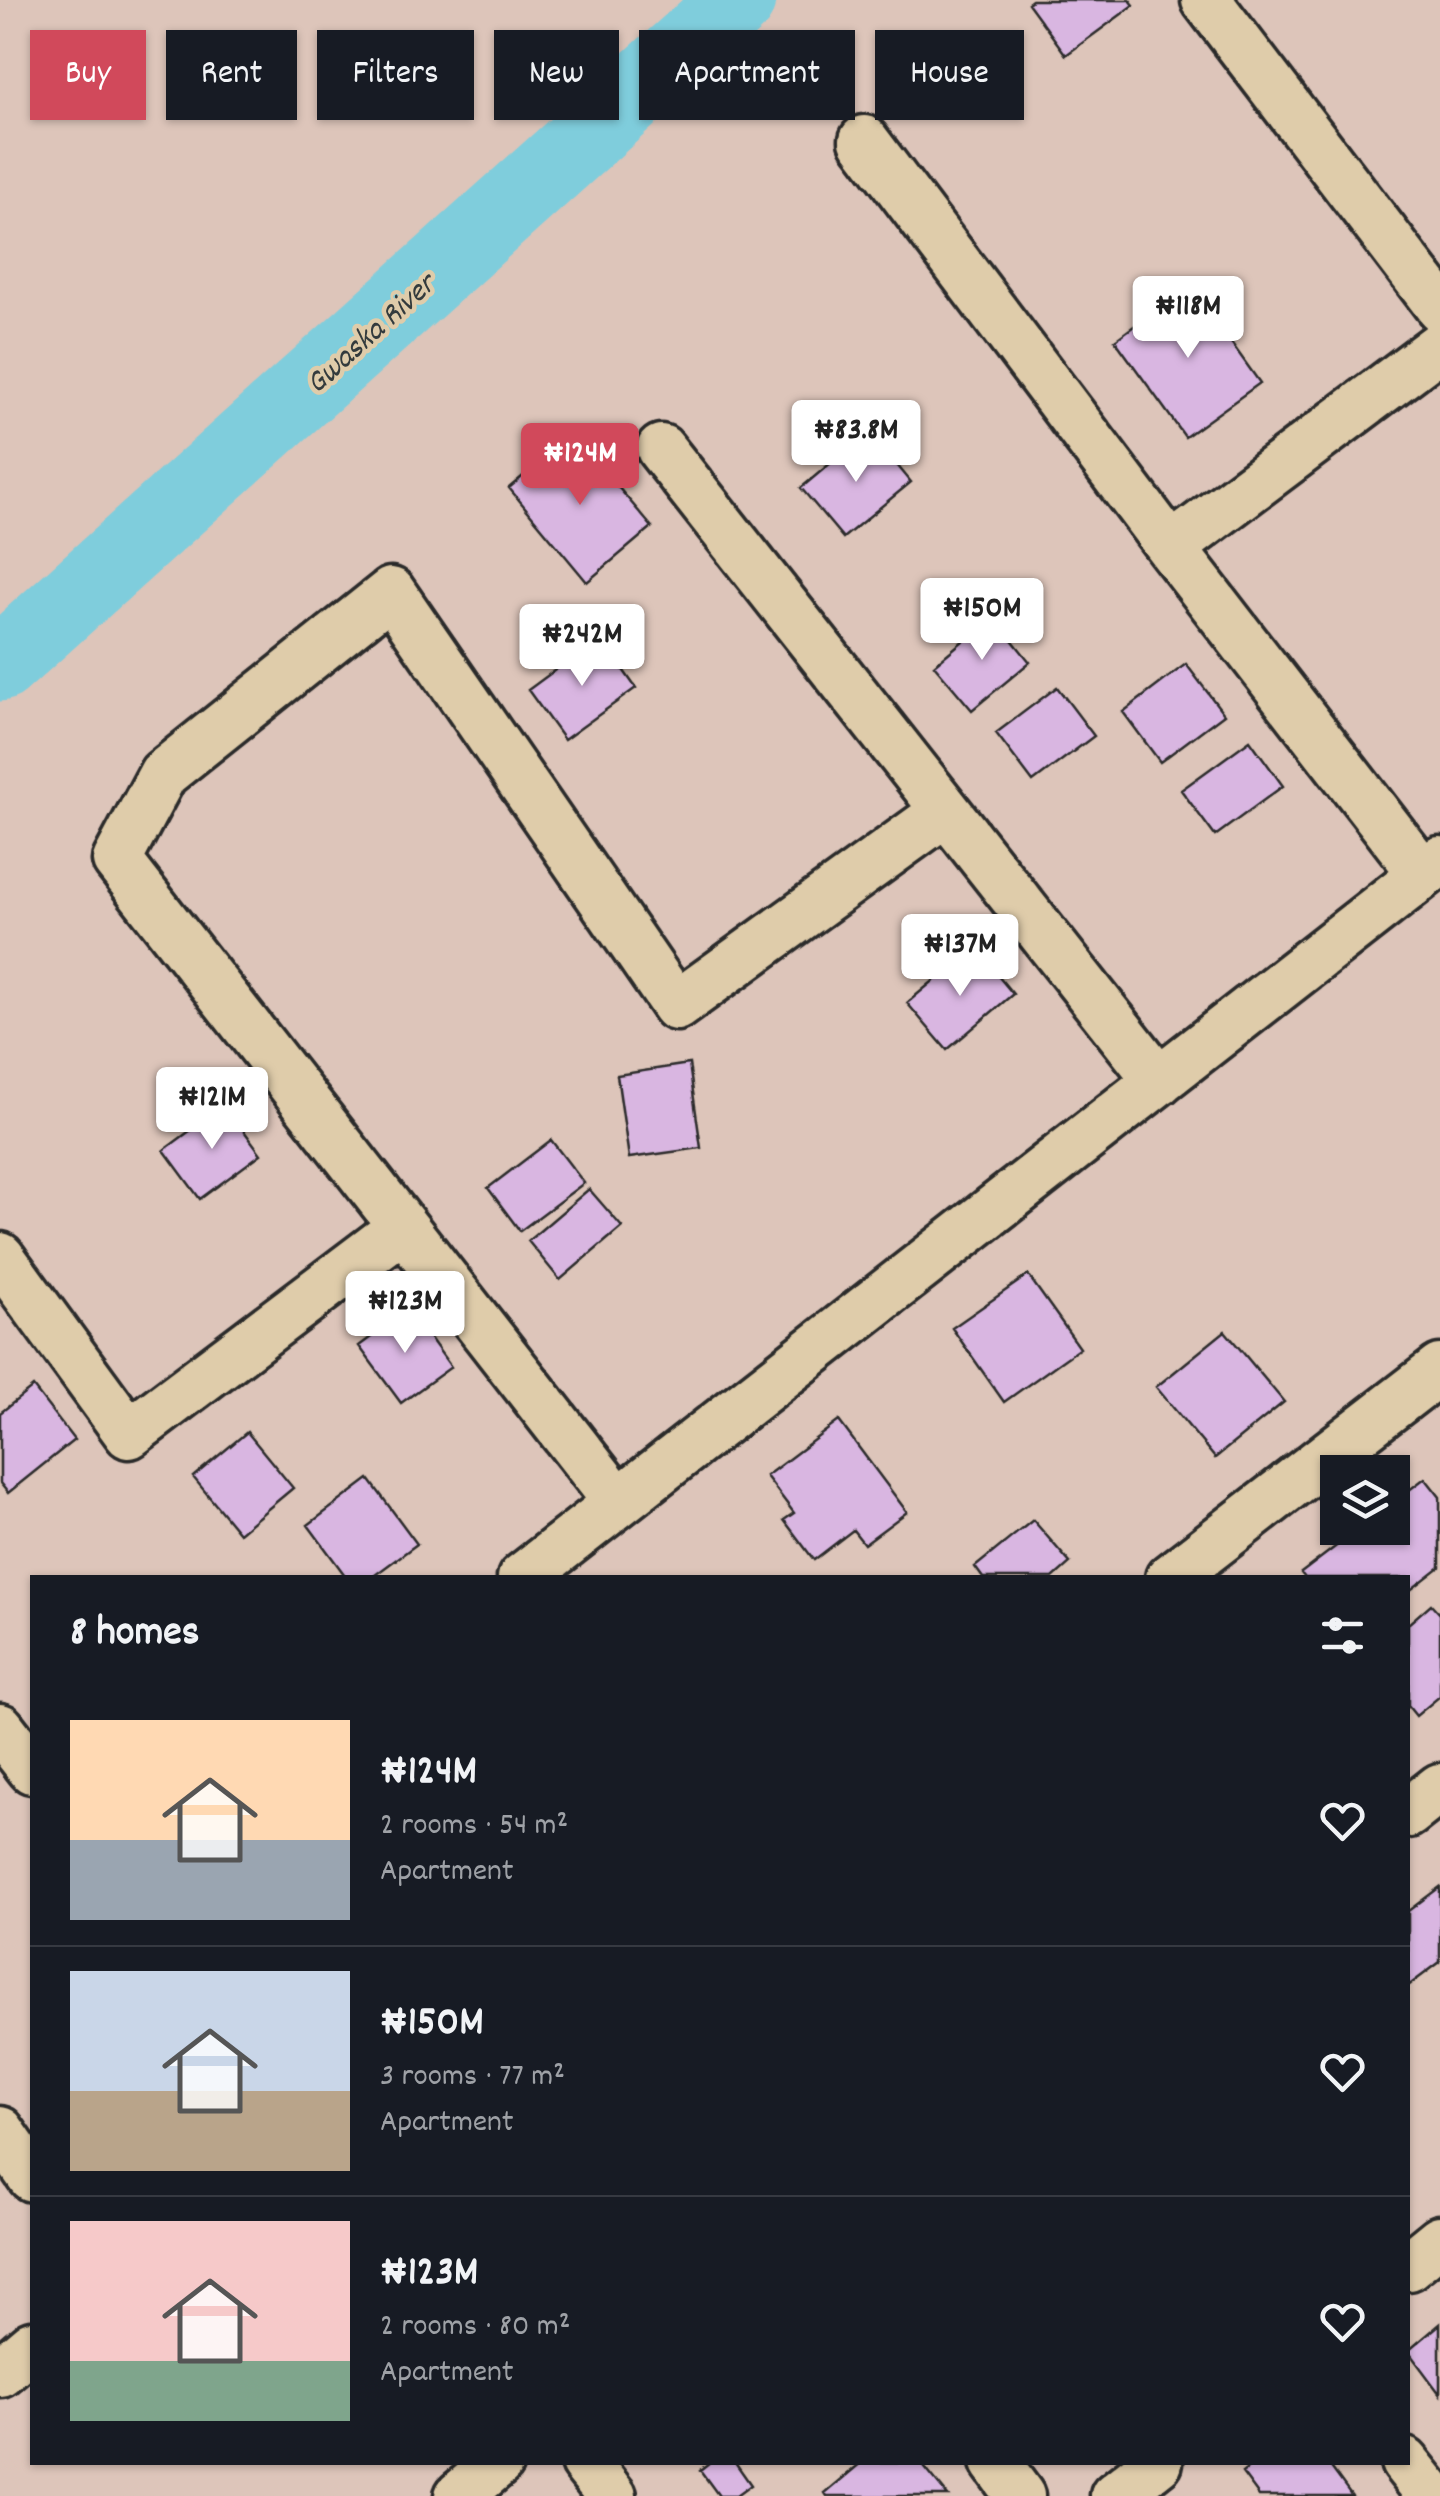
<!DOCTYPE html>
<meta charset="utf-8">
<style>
body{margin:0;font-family:Dekko,sans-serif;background:#242831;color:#f1f3f6;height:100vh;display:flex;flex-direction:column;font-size:38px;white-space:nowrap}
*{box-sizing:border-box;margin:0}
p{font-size:32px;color:#9ea1a6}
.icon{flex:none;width:55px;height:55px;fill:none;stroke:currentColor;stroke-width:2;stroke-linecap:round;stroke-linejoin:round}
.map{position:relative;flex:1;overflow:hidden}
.side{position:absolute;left:30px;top:1575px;width:1380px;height:890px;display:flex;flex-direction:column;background:#171b24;border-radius:0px;box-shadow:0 2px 8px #0004}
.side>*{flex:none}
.top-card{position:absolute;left:30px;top:30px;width:1380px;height:90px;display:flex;gap:20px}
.fabs{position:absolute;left:1320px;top:1455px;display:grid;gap:20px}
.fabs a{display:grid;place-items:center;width:90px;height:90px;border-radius:0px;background:#171b24;box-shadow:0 2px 8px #0004;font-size:50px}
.price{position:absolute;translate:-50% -85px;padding:0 22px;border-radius:10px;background:#fff;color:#222;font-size:32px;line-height:65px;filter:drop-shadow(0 2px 5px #0008)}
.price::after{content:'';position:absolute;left:50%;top:60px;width:30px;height:22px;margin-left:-15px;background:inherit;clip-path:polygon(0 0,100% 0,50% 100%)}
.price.on{background:#d1495b;color:#fff}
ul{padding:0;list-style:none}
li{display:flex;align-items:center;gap:30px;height:250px;padding:0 40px}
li+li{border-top:2px solid #363941}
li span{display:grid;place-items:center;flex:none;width:280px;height:200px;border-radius:0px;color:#555}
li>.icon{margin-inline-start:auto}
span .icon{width:120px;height:120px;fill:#fffc;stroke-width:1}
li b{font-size:42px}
h2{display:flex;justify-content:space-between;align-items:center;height:120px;padding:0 40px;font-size:42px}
.chip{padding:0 35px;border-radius:0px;background:#171b24;box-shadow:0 2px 8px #0004;font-size:35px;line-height:90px}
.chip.on{background:#d1495b;color:#fff}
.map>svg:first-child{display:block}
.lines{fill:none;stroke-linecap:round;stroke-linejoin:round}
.river{stroke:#7fcddc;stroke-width:75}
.building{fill:#d9b6e1;stroke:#2b2b2b;stroke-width:2.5}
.minor-casing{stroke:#2b2b2b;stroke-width:55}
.minor{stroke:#dfccaa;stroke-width:48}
.labels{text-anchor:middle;stroke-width:9;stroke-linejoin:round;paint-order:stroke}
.water-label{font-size:32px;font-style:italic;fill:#333b3d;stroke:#dfccaa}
</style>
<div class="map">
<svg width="1440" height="2496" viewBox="0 0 1440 2496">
<rect width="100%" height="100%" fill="#ddc5ba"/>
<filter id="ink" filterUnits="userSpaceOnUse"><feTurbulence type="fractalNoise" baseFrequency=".01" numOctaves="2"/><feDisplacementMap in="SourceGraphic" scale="20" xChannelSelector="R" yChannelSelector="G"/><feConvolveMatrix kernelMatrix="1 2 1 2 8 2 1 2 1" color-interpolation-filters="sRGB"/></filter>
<g filter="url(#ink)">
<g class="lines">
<path class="river" d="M0,664L738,0"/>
</g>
<path class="building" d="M1032,0H1130L1134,5L1066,55L1028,3Z
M1190,285L1260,383L1185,437L1115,340Z
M869,431L911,482L843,538L801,488Z
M573,434L652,527L587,582L509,488Z
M993,616L1030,662L972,710L934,665Z
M600,637L636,688L564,740L528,690Z
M1186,664L1224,714L1160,762L1123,712Z
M1057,687L1094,736L1033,782L996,733Z
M1250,740L1283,786L1215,836L1181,790Z
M974,947L1013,994L947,1050L907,1003Z
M689,1064L701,1148L629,1158L617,1075Z
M225,1105L261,1154L200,1199L164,1150Z
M551,1140L584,1183L520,1231L488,1188Z
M589,1189L622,1227L560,1280L528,1241Z
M1028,1275L1080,1348L1004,1402L952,1328Z
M409,1309L451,1367L401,1403L359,1346Z
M1225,1331L1284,1402L1215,1458L1156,1387Z
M33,1387L74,1440L8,1493L0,1483V1413Z
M839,1421L907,1512L864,1544L853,1530L814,1560L784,1520L794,1513L766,1476Z
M247,1432L293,1488L239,1533L193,1477Z
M1425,1478L1440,1497V1567L1408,1592V1578H1305L1301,1573L1360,1528H1392V1503Z
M369,1479L417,1544L371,1578H347L308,1525Z
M1033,1520L1070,1563L1053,1578H983L975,1567Z
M1431,1604L1440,1614V1696L1416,1716L1408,1706V1624Z
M1440,1887V1962L1408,1986V1911Z
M1440,2324V2394L1408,2351Z
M710,2462H735L751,2485L736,2496H719L700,2470Z
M862,2462H920L948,2496H827L825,2493Z
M1256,2462H1327L1352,2496H1259L1242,2473Z"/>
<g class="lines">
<g class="minor-casing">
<path id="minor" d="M1206,0L1440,307
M864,140L1171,548L1423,874
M661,449L1159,1081
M1171,548L1440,346
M0,1257L129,1434L403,1227
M618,1502L117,860L163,774L391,592L676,1006L946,811
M522,1578L1440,861
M1170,1578L1440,1369
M0,1728L32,1769
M1408,1813L1440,1788
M0,2131L32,2177
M1408,2266L1440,2240
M0,2372L32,2345
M585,2462L612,2496
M995,2462L1020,2496
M1405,2462L1432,2496
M459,2496L499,2462
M1115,2496L1158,2462"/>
</g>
<use href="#minor" class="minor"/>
</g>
</g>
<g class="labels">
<g class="water-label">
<text transform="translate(369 332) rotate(-42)" y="11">Gwaska River</text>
</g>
</g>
</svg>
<div class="fabs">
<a><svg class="icon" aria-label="layers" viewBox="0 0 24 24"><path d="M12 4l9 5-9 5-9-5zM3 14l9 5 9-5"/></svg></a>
</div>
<b class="price" style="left:1188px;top:361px">₦118M</b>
<b class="price" style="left:856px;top:485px">₦83.8M</b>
<b class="price on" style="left:580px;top:508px">₦124M</b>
<b class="price" style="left:982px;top:663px">₦150M</b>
<b class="price" style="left:582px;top:689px">₦242M</b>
<b class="price" style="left:960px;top:999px">₦137M</b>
<b class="price" style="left:212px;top:1152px">₦121M</b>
<b class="price" style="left:405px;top:1356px">₦123M</b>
<div class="top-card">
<a class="chip on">Buy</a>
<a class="chip">Rent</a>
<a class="chip">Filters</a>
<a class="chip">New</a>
<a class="chip">Apartment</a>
<a class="chip">House</a>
</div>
<section class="side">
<h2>8 homes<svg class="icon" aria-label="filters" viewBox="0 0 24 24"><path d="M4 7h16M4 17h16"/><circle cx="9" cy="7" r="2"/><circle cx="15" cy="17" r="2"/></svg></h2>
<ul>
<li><span style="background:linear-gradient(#ffd9b3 60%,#9aa5b1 0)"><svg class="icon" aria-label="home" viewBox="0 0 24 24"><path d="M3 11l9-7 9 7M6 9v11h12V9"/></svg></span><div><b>₦124M</b><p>2 rooms · 54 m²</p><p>Apartment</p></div><svg class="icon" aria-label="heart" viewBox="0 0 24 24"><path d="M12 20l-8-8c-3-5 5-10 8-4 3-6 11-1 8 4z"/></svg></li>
<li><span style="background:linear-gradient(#c9d6e8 60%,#b9a48a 0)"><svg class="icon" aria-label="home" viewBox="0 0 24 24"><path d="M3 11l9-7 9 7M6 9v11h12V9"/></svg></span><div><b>₦150M</b><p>3 rooms · 77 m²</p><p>Apartment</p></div><svg class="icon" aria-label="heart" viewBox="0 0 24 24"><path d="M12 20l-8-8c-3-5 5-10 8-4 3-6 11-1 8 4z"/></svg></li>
<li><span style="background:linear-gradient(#f6c9c9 70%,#7fa58c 0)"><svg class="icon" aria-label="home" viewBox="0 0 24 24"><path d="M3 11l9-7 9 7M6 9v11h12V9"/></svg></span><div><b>₦123M</b><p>2 rooms · 80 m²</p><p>Apartment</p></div><svg class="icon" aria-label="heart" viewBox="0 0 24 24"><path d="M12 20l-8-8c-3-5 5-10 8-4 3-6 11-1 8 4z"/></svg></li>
</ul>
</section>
</div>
